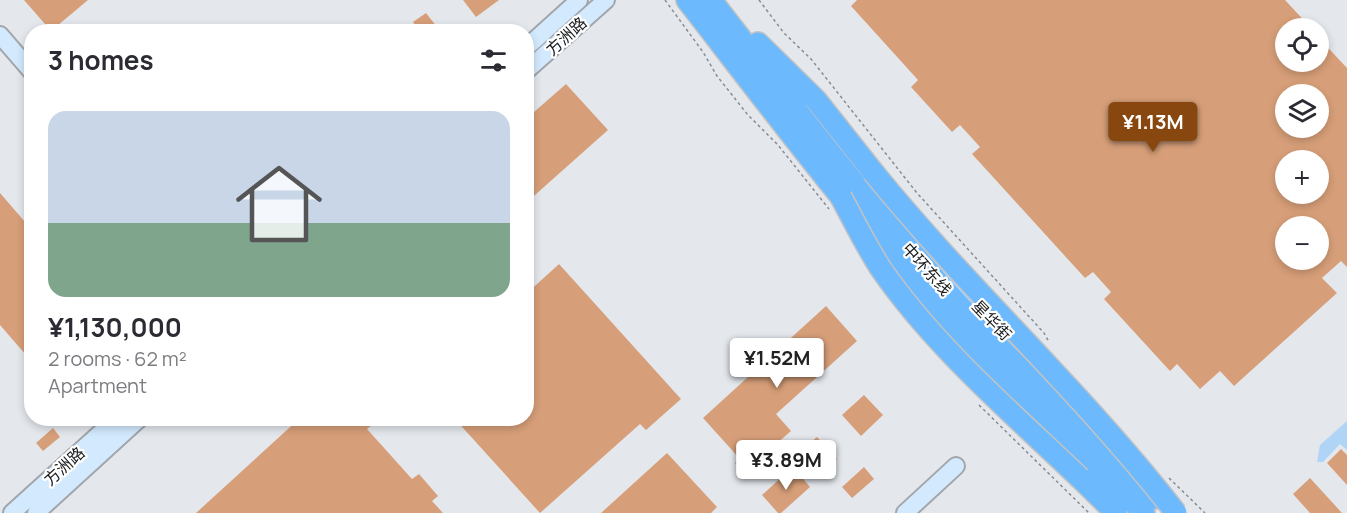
<!DOCTYPE html>
<meta charset="utf-8">
<style>
body{margin:0;font-family:Manrope,"Noto Sans SC",sans-serif;background:#f7f7f7;color:#2b2b33;height:100vh;display:flex;flex-direction:column;font-size:22px;white-space:nowrap}
*{box-sizing:border-box;margin:0}
p{font-size:20px;color:#7c7c81}
.icon{flex:none;width:33px;height:33px;fill:none;stroke:currentColor;stroke-width:2;stroke-linecap:round;stroke-linejoin:round}
.map{position:relative;flex:1;overflow:hidden}
.side{position:absolute;left:24px;top:24px;width:510px;height:402px;display:flex;flex-direction:column;background:#fff;border-radius:24px;box-shadow:0 3px 9px #0003}
.side>*{flex:none}
.tools{position:absolute;left:1275px;top:18px;display:grid;gap:12px}
.tools a{display:grid;place-items:center;width:54px;height:54px;border-radius:50%;background:#fff;box-shadow:0 3px 9px #0003;font-size:30px}
.price{position:absolute;translate:-50% -51px;padding:0 14px;border-radius:6px;background:#fff;color:#222;font-size:20px;line-height:39px;filter:drop-shadow(0 2px 3px #0008)}
.price::after{content:'';position:absolute;left:50%;top:36px;width:18px;height:14px;margin-left:-9px;background:inherit;clip-path:polygon(0 0,100% 0,50% 100%)}
.price.current{background:#87470e;color:#fff}
ul{padding:0;list-style:none}
li{display:grid;align-content:center;gap:12px;height:318px;padding:0 24px}
li+li{border-top:2px solid #e1e1e2}
li span{display:grid;place-items:center;height:186px;border-radius:18px;color:#555}
li>.icon{margin-inline-start:auto}
span .icon{width:108px;height:108px;fill:#fffc;stroke-width:1}
li b{font-size:26px}
h2{display:flex;justify-content:space-between;align-items:center;height:72px;padding:0 24px;font-size:26px}
.map>svg:first-child{display:block}
.green{fill:#b0d4f6}
.building{fill:#d79f79;fill-rule:evenodd}
.lines{fill:none;stroke-linecap:round;stroke-linejoin:round}
.secondary-casing{stroke:#a2a6ab;stroke-width:20}
.primary-casing{stroke:#c2c3c3;stroke-width:21}
.highway-casing{stroke:#c2c3c3;stroke-width:24}
.path{stroke:#898c8f;stroke-width:1.5;stroke-dasharray:3 3;stroke-linecap:butt}
.secondary{stroke:#d3eafe;stroke-width:16}
.primary{stroke:#a7d5fe;stroke-width:18}
.highway{stroke:#6db9fd;stroke-width:21}
.highway-bridge-casing{stroke:#c2c3c3;stroke-width:24;stroke-linecap:butt}
.highway-bridge{stroke:#6db9fd;stroke-width:21}
.labels{text-anchor:middle;stroke-width:4.5;stroke-linejoin:round;paint-order:stroke}
.street-label{font-size:16px;fill:#161819;stroke:#fff}
</style>
<div class="map">
<svg width="1347" height="513" viewBox="0 0 1347 513">
<rect width="100%" height="100%" fill="#e4e8ed"/>
<path class="green" d="M1347,421V450L1340,444L1323,462H1317L1320,445Z"/>
<path class="building" d="M24,0H88L51,31Z
M463,0H499L476,17Z
M857,0H1285L1311,28H1286V62H1318V37L1347,68V267L1341,261L1322,278L1337,293L1234,386L1220,371L1200,389L1177,364L1170,371L1104,299L1111,292L1093,272L1085,278L972,154L980,147L960,125L952,132L911,87L918,80L851,6ZM1286,94H1318V128H1286ZM1286,160H1318V194H1286ZM1286,226H1318V260H1286Z
M426,13L441,32H420L413,22Z
M566,84L608,130L526,203V119Z
M0,193L32,230V362L0,325Z
M559,264L681,399L646,430L640,424L540,513L454,418H526V294Z
M826,306L857,341L776,414L791,431L743,473L735,463L740,459L703,418Z
M864,395L883,415L861,436L842,415Z
M300,418H368L373,424L367,429L412,479L419,474L438,496L432,501L443,513H196Z
M53,428L60,437L43,451L36,443Z
M817,437L837,459L820,474L800,452Z
M1341,449L1347,455V485L1327,463Z
M667,453L717,507L711,513H601Z
M793,467L810,487L781,513H778L762,495Z
M864,467L874,479L852,498L842,487Z
M1310,478L1342,513H1310L1293,494Z"/>
<g class="lines">
<g class="secondary-casing">
<path id="secondary" d="M0,35L32,72
M526,48L579,0
M526,71L606,0
M12,513L117,418
M36,513L140,418
M905,513L956,466"/>
</g>
<g class="primary-casing">
<path id="primary" d="M934,258L980,308"/>
</g>
<g class="highway-casing">
<path id="highway" d="M687,0C767,103 845,208 934,304C1001,377 1073,444 1144,513
M711,0C787,98 862,197 945,290C1011,363 1084,430 1155,498
M758,43L816,100L873,172
M1080,478L1116,513"/>
</g>
<path class="path" d="M665,0L703,52L717,76L748,115L778,145L829,209
M759,0L784,33L811,59L917,193L1044,333L1049,342
M979,405L1089,513
M1169,478L1205,513"/>
<use href="#secondary" class="secondary"/>
<use href="#primary" class="primary"/>
<use href="#highway" class="highway"/>
<g class="highway-bridge-casing">
<path id="highway-bridge" d="M873,172C969,290 1083,393 1176,513
M841,197C854,221 866,246 881,269C935,347 1011,412 1080,478"/>
</g>
<use href="#highway-bridge" class="highway-bridge"/>
</g>
<g class="labels">
<g class="street-label">
<text transform="translate(566 36) rotate(-42)" y="6">方洲路</text>
<text transform="translate(927 269) rotate(48)" y="6">中环东线</text>
<text transform="translate(992 320) rotate(46)" y="6">星华街</text>
<text transform="translate(64 466) rotate(-42)" y="6">方洲路</text>
</g>
</g>
</svg>
<div class="tools">
<a><svg class="icon" aria-label="locate" viewBox="0 0 24 24"><circle cx="12" cy="12" r="6"/><path d="M12 2v4M12 18v4M2 12h4M18 12h4"/></svg></a>
<a><svg class="icon" aria-label="layers" viewBox="0 0 24 24"><path d="M12 4l9 5-9 5-9-5zM3 14l9 5 9-5"/></svg></a>
<a>+</a>
<a>−</a>
</div>
<b class="price current" style="left:1153px;top:153px">¥1.13M</b>
<b class="price" style="left:777px;top:389px">¥1.52M</b>
<b class="price" style="left:786px;top:491px">¥3.89M</b>
<section class="side">
<h2>3 homes<svg class="icon" aria-label="filters" viewBox="0 0 24 24"><path d="M4 7h16M4 17h16"/><circle cx="9" cy="7" r="2"/><circle cx="15" cy="17" r="2"/></svg></h2>
<ul>
<li><span style="background:linear-gradient(#c9d6e8 60%,#7fa58c 0)"><svg class="icon" aria-label="home" viewBox="0 0 24 24"><path d="M3 11l9-7 9 7M6 9v11h12V9"/></svg></span><div><b>¥1,130,000</b><p>2 rooms · 62 m²</p><p>Apartment</p></div></li>
</ul>
</section>
</div>
